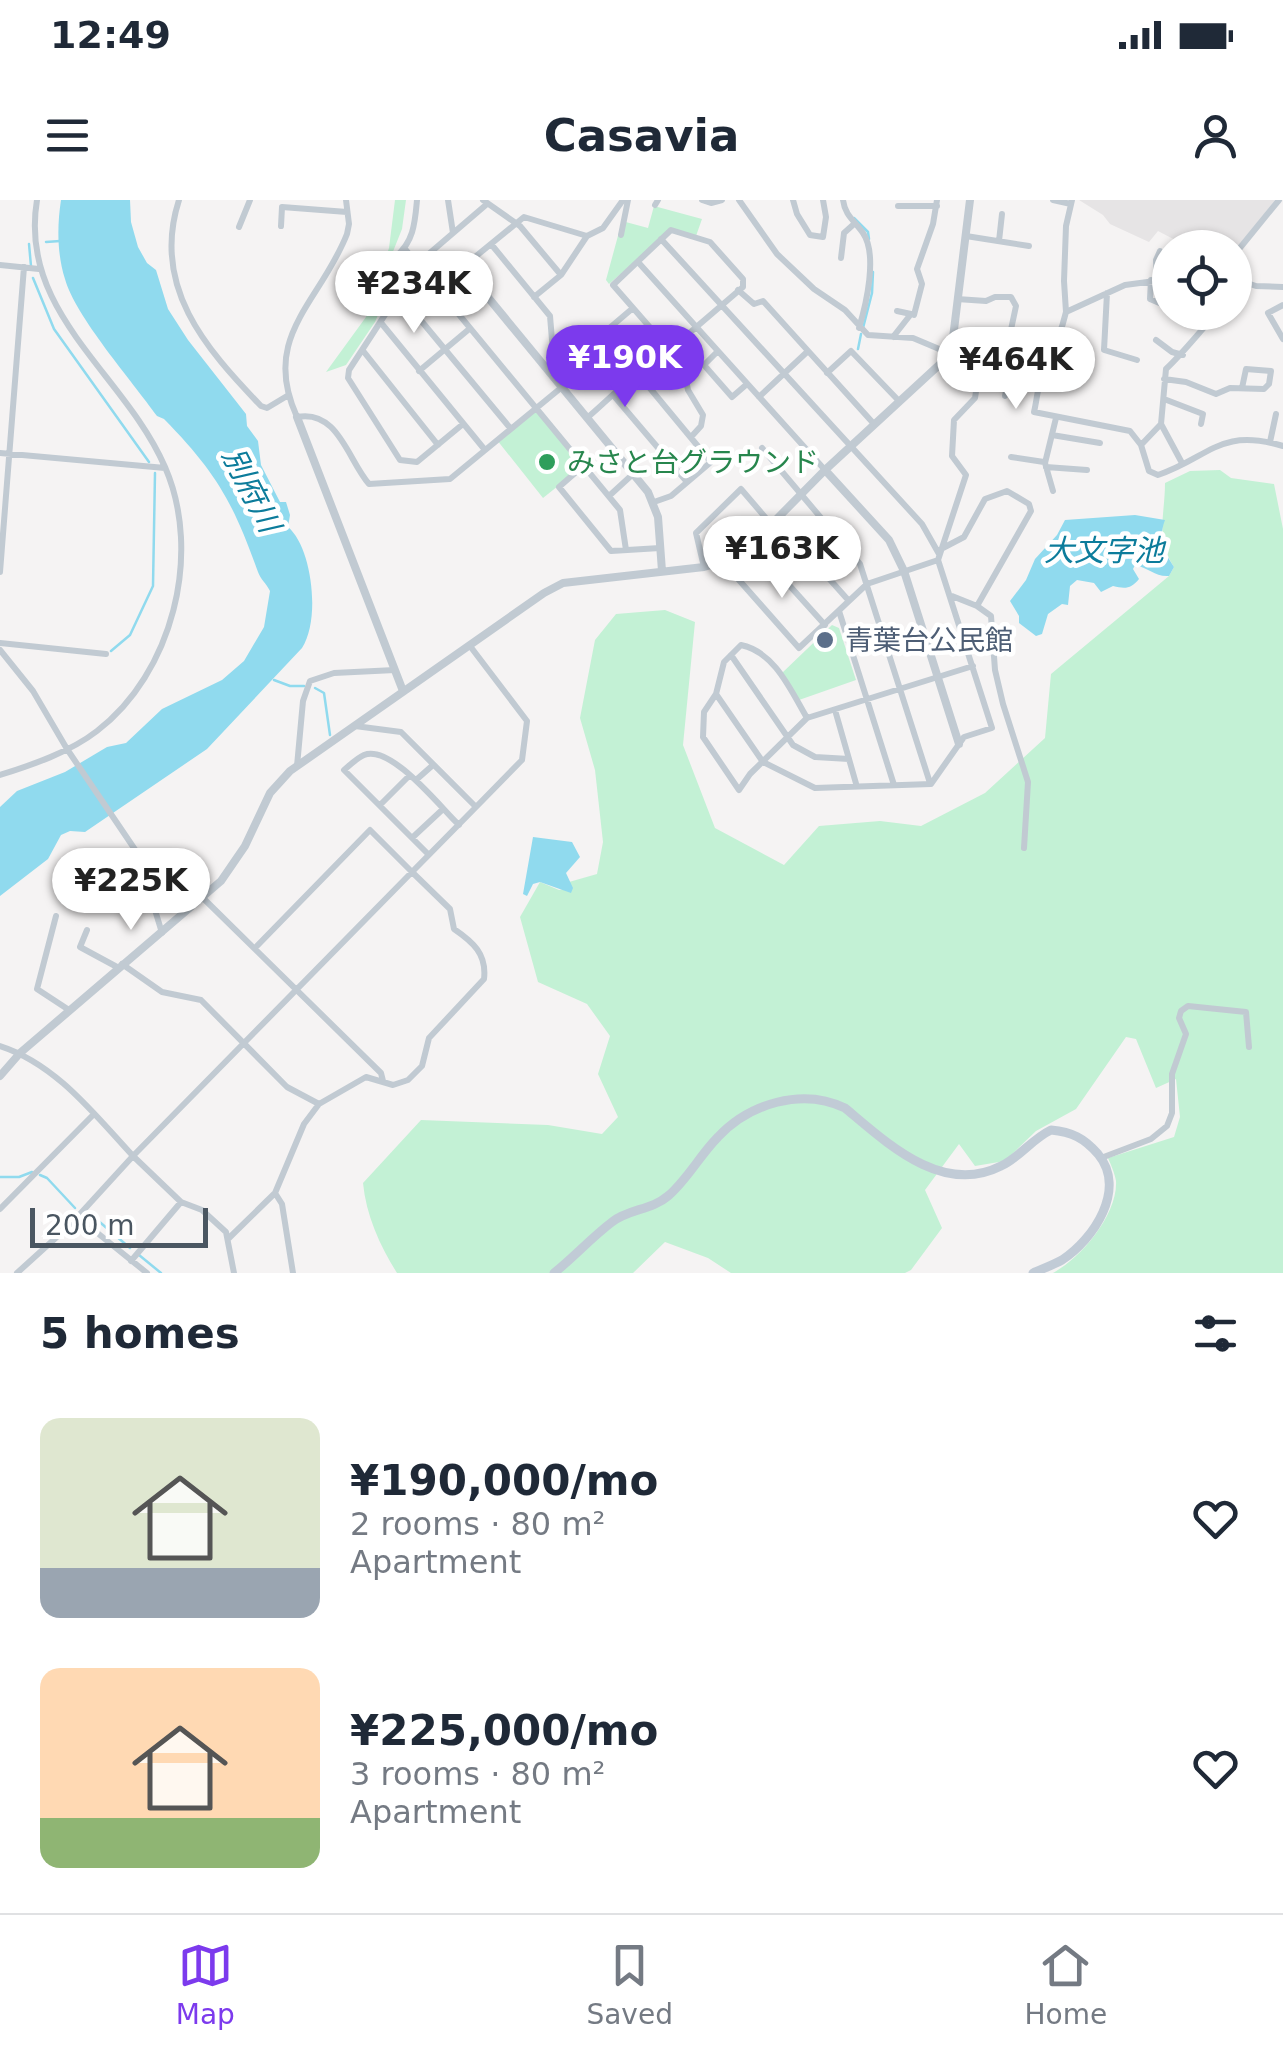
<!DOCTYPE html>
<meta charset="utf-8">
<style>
body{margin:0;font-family:"DejaVu Sans","Noto Sans JP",sans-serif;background:#f2f2f3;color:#1f2937;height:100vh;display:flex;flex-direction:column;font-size:38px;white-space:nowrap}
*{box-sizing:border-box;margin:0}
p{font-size:32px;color:#747a83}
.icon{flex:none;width:55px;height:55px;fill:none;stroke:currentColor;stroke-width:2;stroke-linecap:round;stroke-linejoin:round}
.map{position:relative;height:1073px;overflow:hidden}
.panel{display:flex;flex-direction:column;background:#fff;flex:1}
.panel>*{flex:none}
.fabs{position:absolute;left:1152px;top:30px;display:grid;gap:20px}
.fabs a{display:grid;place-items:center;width:100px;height:100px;border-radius:50%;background:#fff;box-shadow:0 2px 8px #0004;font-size:50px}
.scale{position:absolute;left:30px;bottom:25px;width:178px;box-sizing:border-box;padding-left:10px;border:5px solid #4a5661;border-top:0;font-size:28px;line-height:35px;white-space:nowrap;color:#4a5661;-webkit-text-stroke:8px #fff;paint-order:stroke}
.price{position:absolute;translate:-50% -85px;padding:0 22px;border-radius:35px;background:#fff;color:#222;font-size:32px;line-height:65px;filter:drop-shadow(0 2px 5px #0008)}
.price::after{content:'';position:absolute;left:50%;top:60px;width:30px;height:22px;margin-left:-15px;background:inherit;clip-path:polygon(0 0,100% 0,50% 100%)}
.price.current{background:#7c3aed;color:#fff}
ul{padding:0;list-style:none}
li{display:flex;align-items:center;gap:30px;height:250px;padding:0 40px}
li span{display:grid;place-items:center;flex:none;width:280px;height:200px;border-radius:20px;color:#555}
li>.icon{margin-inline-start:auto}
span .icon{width:120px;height:120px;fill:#fffc;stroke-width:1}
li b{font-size:42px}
h2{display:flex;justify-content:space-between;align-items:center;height:120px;padding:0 40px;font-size:42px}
.status{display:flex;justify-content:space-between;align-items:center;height:70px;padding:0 50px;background:#fff;direction:ltr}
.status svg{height:28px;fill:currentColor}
header{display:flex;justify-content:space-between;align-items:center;height:130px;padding:0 40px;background:#fff;font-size:45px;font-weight:700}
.tab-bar{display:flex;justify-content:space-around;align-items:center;height:140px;border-top:2px solid #e0e1e3;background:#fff;font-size:28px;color:#747a83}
.tab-bar a{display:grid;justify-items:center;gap:5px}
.tab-bar .current{color:#7c3aed}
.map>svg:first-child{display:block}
.education{fill:#e6e4e5}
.green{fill:#c3f1d5}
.water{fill:#90daee}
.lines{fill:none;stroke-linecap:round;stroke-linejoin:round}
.stream{stroke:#90daee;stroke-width:2.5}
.minor{stroke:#c1cad2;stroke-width:6}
.tertiary{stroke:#c1cad2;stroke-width:8}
.secondary{stroke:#c1cbd6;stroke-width:9}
.leisure-dot{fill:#2e9e5b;stroke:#fff;stroke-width:4}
.service-dot{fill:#5c6f8a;stroke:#fff;stroke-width:4}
.labels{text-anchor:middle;stroke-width:9;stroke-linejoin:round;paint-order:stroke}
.leisure-label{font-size:28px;fill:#27864d;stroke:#fff;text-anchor:start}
.service-label{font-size:28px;fill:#4e5e75;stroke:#fff;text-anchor:start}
.water-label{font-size:30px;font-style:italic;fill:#0c7c9b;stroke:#fff}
</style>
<div class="status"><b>12:49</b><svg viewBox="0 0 49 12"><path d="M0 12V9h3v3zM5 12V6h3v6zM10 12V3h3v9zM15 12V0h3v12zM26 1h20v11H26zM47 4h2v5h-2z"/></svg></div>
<header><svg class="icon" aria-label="menu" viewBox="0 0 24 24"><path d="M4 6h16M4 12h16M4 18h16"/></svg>Casavia<svg class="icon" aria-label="person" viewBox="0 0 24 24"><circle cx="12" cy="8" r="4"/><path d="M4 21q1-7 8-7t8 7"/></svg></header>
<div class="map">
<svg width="1283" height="1073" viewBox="0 0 1283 1073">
<rect width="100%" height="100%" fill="#f5f3f3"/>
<path class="education" d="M1079,0H1275L1235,51V48L1179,47V42L1158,31L1149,42L1110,24L1103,15Z"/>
<path class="green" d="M395,0H406L402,29L392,54L389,89L375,122L346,165L326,172L366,117L389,48Z
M654,6L702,19L696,36L671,30L609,84L606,80L622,21L648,28Z
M536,208L583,266L543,298L497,240Z
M1220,270L1231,278L1274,284L1283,329V1073H1053C1080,1059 1118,1015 1116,981C1115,974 1111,965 1108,958L1174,937L1180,917L1176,879L1156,888L1136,839L1126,837L1076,909L1036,931L1005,961L975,966L959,944L925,990L942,1028L911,1070L905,1073H731L708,1058L665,1042L633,1073H397C380,1046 366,1015 363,983L421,920L548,925L602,934L618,917L598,874L610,836L587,804L538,782L520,717L540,682L559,690L572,688L569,682L597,674L603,642L595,570L580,518L595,440L616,414L665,410L695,422L683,545L715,628L784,665L819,626L880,621L921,626L985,593L1045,538L1051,474L1169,376L1174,367C1155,337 1165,316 1165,283L1190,271Z
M832,425L839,428L856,480L799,500L782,473Z"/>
<path class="water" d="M61,0H130L131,22L138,47L147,63L156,70L168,109L188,140L246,214L247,226L258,241L261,265L280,302H286L290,315L288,327C312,347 321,419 302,448L207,549L85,632L70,631L61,635L48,659L0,696V607L17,591L65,572L107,547L126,543L162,509L222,480L244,461L264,427L270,391C266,383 261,380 258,372C233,302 216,272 164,219L157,216C133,182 75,116 65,79C57,54 57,26 61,0Z
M1135,315L1165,320C1158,339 1163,350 1174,367L1169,376C1155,377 1149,368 1135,365L1133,369L1139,379C1131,389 1125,389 1113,386L1101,392L1094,383L1077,380L1070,386L1068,405L1062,404L1048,414L1042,434L1036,436L1019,423V416L1010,401L1026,380L1035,359L1057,335L1065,320Z
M533,637L572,642L580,657L566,673L573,688L571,693L540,682L533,684L527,696L523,694Z"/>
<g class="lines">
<path class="stream" d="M854,18L868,32L869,39
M46,42L60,41
M29,44L31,66
M33,78L54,129L149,262
M863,128L872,93L873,72
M858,149L861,134
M111,451L130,435L153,386L155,273
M274,480L290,486H304
M315,488L324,493L330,535
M40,975L47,978L75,1008
M0,977H19L32,972
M84,1016L95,1018L130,1048
M139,1055L161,1073"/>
<path class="minor" d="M179,0C151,86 205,148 261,206L267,208L287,196
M346,0L349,24L347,34C320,103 260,136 297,217C338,209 348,260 369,284L450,279L562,187
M417,0C415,22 414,42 395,57L392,104L349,170L348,178L400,260L417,262L463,224
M448,0L453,33
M483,0L520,26L561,75
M702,0L711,3L722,0
M739,0L777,54L814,89L845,110L868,135L913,138L951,154L1006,153L1044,171
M793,0L797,14L810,35L823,37L826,17L823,0
M843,0C845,16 855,21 863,33C878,55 866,105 859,128
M1053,0L1071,4
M655,5L658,0
M898,6H937
M281,26L282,7L347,12
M239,27L250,0
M621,35L628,0
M587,36L603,28L623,0
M966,36L1029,46
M661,39L922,324L939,354
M999,41L1002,14
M491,44L550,116L555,176
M405,49L620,310L626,350
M1235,54L1279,0
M841,58L844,33L854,24
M638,62L825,270
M417,64L487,4
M0,65L39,69
M1170,79L1125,85L1066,112C1061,134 1053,152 1043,172C1038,183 1037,200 1034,212L1130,231L1141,245L1149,271L1158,275C1209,258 1219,227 1283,246
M1235,79L1256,86L1283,87
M1151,80L1150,99L1164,105
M1157,80L1156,60L1160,51
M394,88L511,229
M437,88L524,17L587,36L561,75L534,97
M738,90L754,104L763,101L874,224
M1107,93L1104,150L1137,160
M957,99L986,101L995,97H1011L1016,106L1006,153
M1283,105L1268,113L1283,139
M897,111L911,114
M1066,112L1064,81L1066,26L1072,0
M382,124L485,250
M609,130L638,162
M893,137L911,114L914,115L922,84L917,69L933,24L937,0
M1156,140L1172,152L1183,155
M586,148L633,108
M718,151L704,165L732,197L747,184
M364,152L438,245
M419,171L468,130
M827,173L851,151L899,201
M639,175L711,262L671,296L654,302
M1164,179L1186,182L1216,194L1230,188L1264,189L1269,184L1271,171L1246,169L1242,188
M629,183V168C643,159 657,153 673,147L743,87V79L710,42L671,30L613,85L668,148
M614,196L687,282
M1005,196L1012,158
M759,197L807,152
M1164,199L1203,214L1201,224
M588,217C611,198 640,164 671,160L683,167L688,190L703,215L701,226L691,237
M1161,224L1182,263
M1052,235L1100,243
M1270,242L1276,214
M1141,245L1161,224L1166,169C1185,151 1200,131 1218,112
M762,248L860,364L930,583
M0,253L165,268
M1011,257L1044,262
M583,266L559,287L611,351L660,348
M1046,267L1087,270
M1053,291L1045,263L1056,218
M609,296L633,274
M776,319L849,401
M752,344L825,425
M941,349L964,337L985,299L1007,291L1029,304L1031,311L977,406L952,396
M723,362L799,448L867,384L938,360
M704,367L696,333L741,289L771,324
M0,372L24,67
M977,406L991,416L995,470L1003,504L1028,582L1024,648
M839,411L894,585
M0,443L106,454
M470,446L527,521L522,560L476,607
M0,450L33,491L67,549L138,654L162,733
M731,455L793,545L815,557L849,559
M716,494L763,562L815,588L931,584L964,537L992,528L938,360L966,275L952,256L954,220L975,198L982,152
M835,510L857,587
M807,518C791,491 775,452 741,445L724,462L716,494L704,512L703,537L739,590L750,574L807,518L973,466
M297,566L303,501L310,481L334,473L395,470
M0,575C32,565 70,552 97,531C172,474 203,354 165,267C125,174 18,113 37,0
M416,580L433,565
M380,605L410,575
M413,637L442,610
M428,654L344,570C350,565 357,558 364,555C391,544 440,607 459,625
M203,698L381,873L383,881
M56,716L37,789L69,810
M87,730L80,747L117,767
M122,764L162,792L201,800L287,887L319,904
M0,846C56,864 94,914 133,956L412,672L370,630L255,748
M1101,958L1151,939L1167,926L1172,913V874L1186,834L1179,818L1181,811L1188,806L1246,812L1249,847
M275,993L282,1004L293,1073
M0,1009L94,914
M70,1025L95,1031L147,1073
M229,1038L275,993L304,924L319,904L366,877L393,885L408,880L422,866L429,838L484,779C487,754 473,742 454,729L450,709L412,672L476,607L401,532L355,526
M131,1061L181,1002
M17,1073L70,1025L133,956L181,1002L202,1010L226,1032L234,1073"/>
<path class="tertiary" d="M463,67L648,292L658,317L662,371
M297,217L403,491
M825,270L889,340L904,371L959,544
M0,876L20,853L221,681L245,646L270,593L290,571L544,393L563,383L704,367L723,362L752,344L825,270L951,154L970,0"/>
<path class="secondary" d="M554,1073C574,1057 591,1038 612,1022C628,1009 652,1010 668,996C687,980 700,955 718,937C749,904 802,887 845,908C887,943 942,996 1001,966C1020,957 1032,939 1051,930C1072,932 1084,938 1098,954C1127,989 1094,1039 1062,1060C1053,1065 1042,1069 1033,1073"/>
</g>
<circle class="leisure-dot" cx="547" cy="262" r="10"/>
<circle class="service-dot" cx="825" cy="440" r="10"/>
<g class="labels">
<g class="leisure-label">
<text x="567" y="272">みさと台グラウンド</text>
</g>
<g class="service-label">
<text x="845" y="450">青葉台公民館</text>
</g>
<g class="water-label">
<text transform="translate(251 290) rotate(63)" y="10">別府川</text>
<text x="1104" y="361">大文字池</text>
</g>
</g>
</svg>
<div class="fabs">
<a><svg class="icon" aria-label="locate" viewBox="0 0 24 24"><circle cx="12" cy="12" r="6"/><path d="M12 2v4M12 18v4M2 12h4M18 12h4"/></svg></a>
</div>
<div class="scale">200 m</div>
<b class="price" style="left:414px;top:136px">¥234K</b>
<b class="price current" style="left:625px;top:210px">¥190K</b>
<b class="price" style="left:1016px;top:212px">¥464K</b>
<b class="price" style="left:782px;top:401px">¥163K</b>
<b class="price" style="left:131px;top:733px">¥225K</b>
</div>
<section class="panel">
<h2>5 homes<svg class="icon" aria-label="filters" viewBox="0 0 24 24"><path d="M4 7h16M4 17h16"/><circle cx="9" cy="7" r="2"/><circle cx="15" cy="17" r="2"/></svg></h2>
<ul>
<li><span style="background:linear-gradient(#dfe7d0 75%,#9aa5b1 0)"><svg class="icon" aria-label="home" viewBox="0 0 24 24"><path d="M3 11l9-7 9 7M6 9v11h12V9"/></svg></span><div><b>¥190,000/mo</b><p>2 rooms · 80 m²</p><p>Apartment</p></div><svg class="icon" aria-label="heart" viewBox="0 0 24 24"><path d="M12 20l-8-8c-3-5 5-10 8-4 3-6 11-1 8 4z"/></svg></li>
<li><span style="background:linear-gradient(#ffd9b3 75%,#8fb573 0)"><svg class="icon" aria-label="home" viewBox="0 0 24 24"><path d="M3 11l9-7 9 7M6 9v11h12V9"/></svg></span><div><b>¥225,000/mo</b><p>3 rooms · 80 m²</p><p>Apartment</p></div><svg class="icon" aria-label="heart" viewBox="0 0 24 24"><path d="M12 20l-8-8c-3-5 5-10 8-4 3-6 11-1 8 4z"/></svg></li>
</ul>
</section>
<nav class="tab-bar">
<a class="current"><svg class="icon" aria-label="map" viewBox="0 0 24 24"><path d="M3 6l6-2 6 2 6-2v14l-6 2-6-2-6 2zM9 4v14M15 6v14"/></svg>Map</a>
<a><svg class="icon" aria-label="saved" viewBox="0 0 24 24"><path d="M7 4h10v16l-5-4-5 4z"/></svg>Saved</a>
<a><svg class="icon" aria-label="home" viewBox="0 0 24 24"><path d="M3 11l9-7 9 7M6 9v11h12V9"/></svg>Home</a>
</nav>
